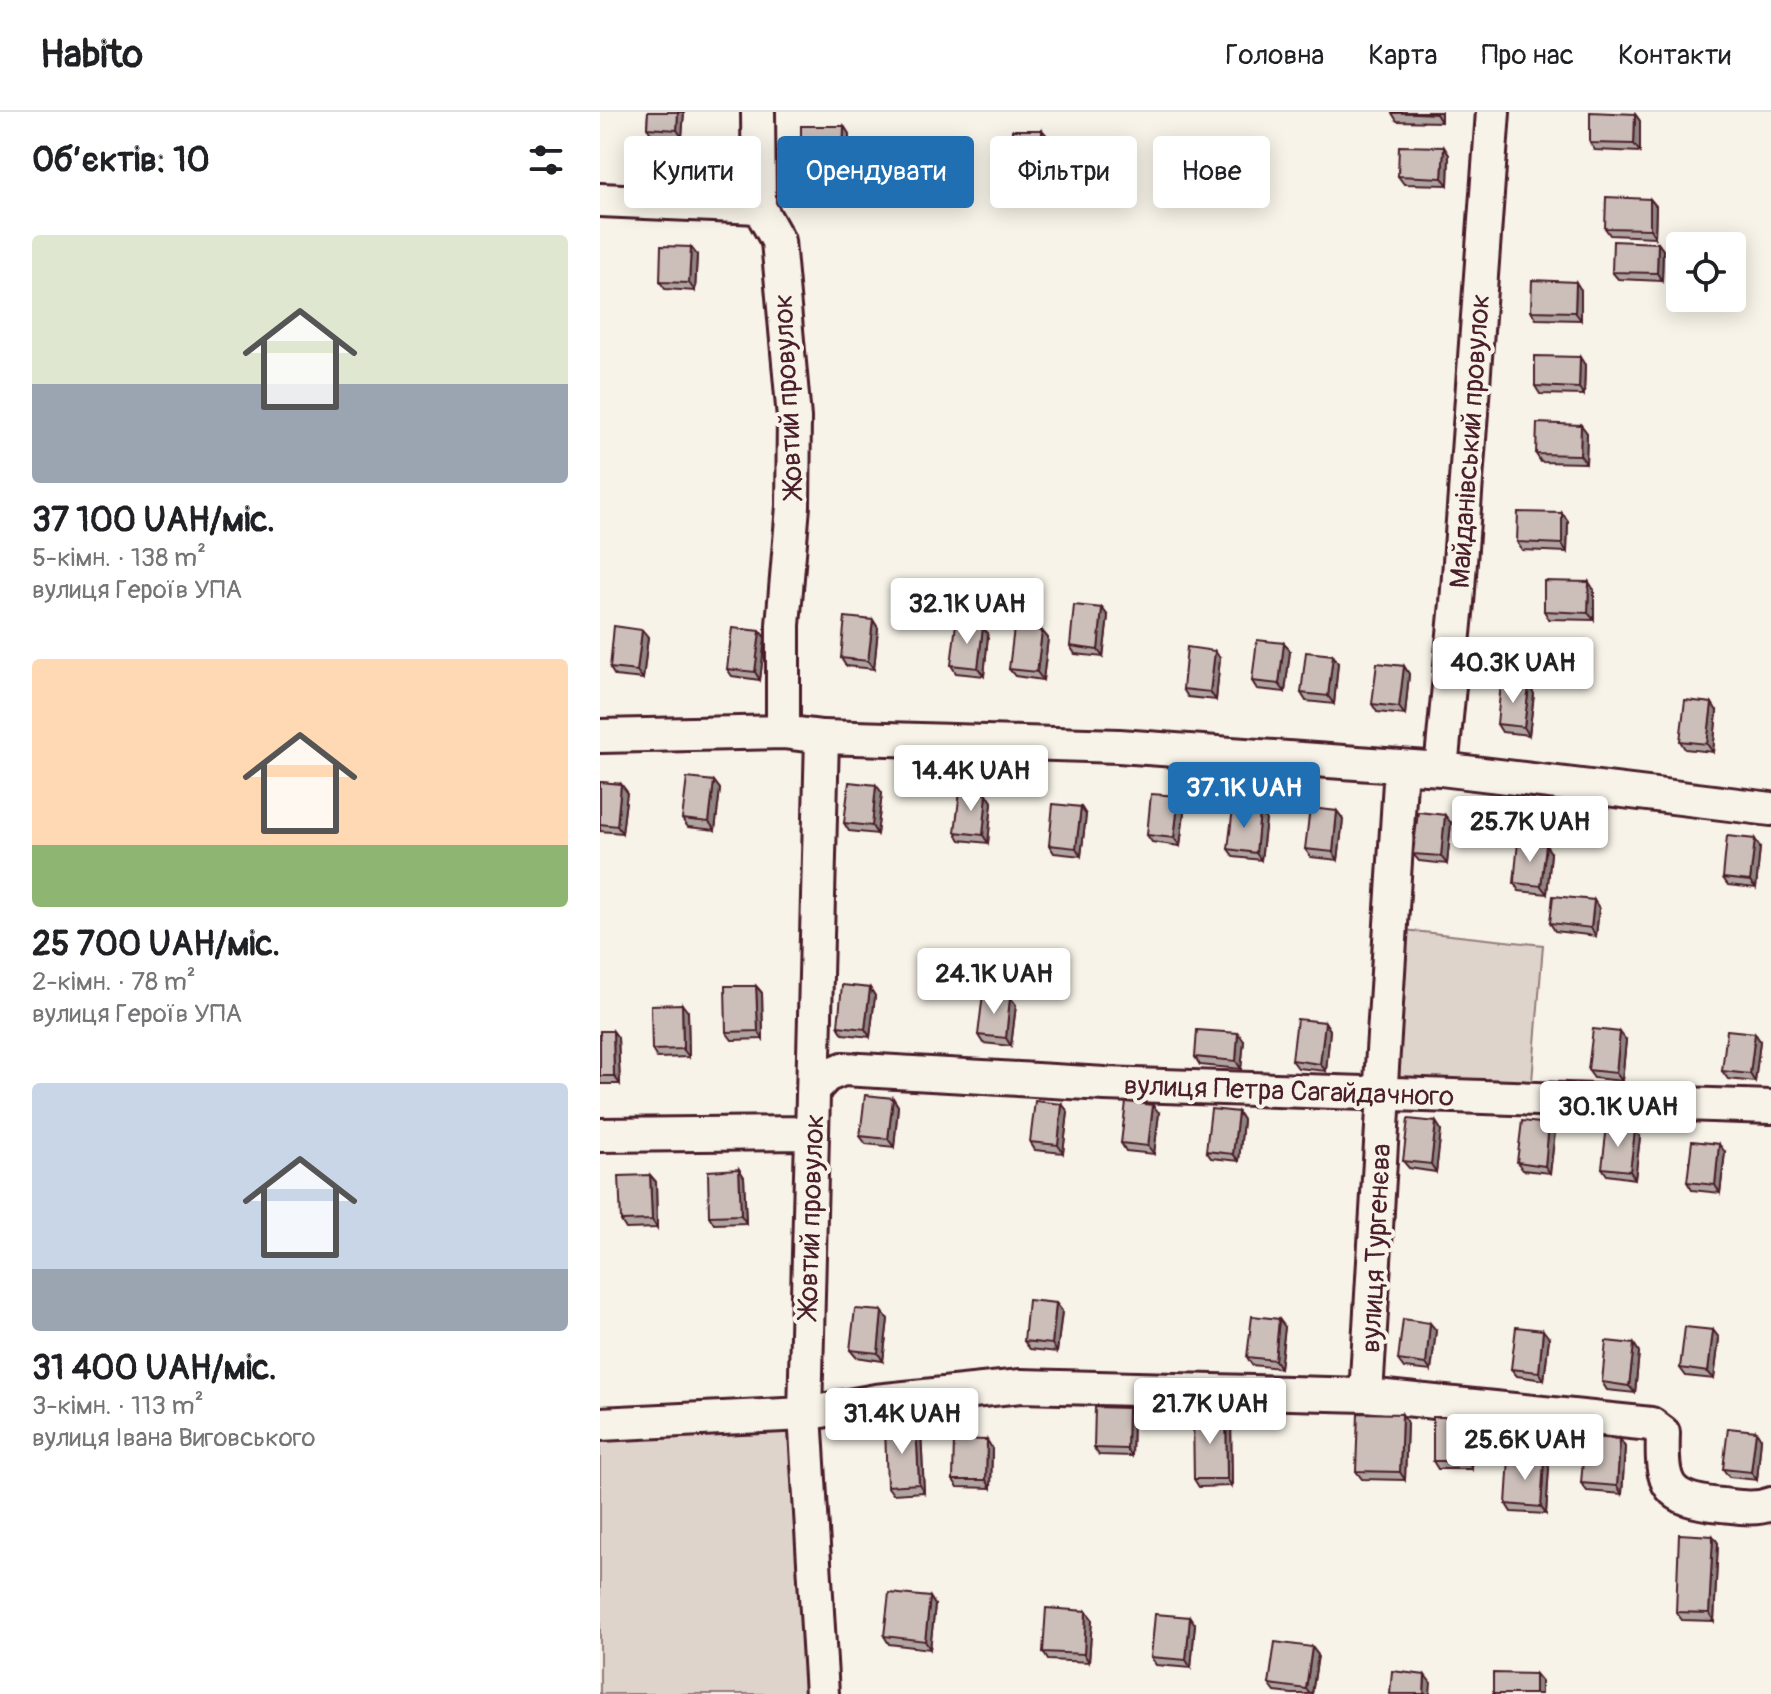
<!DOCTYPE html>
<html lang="uk">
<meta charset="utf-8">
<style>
body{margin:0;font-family:Pangolin,sans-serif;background:#f2f2f2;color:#202124;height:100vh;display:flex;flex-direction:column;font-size:30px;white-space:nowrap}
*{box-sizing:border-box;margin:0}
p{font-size:26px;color:#757577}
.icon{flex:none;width:44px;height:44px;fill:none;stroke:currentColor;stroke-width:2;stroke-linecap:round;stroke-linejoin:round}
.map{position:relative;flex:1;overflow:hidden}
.panel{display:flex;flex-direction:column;background:#fff;width:600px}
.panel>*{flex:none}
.top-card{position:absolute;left:24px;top:24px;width:760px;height:72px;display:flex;gap:16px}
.tools{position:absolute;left:1066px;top:120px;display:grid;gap:16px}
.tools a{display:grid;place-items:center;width:80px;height:80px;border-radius:8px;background:#fff;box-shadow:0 4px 20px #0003;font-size:40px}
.price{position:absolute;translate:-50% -68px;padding:0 18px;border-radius:8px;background:#fff;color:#222;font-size:26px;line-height:52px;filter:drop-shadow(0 2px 4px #0008)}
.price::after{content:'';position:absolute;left:50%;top:48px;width:24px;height:18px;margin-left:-12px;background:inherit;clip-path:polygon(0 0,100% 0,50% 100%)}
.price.active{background:#1f6fb2;color:#fff}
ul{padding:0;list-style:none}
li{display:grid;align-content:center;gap:16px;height:424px;padding:0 32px}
li span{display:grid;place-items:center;height:248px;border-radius:8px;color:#555}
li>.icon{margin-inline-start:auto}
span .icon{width:144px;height:144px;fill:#fffc;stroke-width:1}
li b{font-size:34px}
h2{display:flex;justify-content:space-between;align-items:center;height:96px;padding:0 32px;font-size:34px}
.pill{padding:0 28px;border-radius:8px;background:#fff;box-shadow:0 4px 20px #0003;font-size:28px;line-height:72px}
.pill.active{background:#1f6fb2;color:#fff}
header{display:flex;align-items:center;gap:48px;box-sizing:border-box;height:112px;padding:0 40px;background:#fff;border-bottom:2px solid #e0e0e0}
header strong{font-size:38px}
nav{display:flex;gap:44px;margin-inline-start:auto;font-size:28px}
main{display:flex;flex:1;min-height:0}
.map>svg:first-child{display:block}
.green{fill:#ded4cc;stroke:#947a7c;stroke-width:2}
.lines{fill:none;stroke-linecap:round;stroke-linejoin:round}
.street-casing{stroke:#4a1f2b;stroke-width:38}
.street{stroke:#f7f3e8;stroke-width:32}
.wall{fill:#afa49f;stroke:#4a1f2b;stroke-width:2}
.shaded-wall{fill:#8f8682;stroke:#4a1f2b;stroke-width:2}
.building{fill:#ccbfb9;stroke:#4a1f2b;stroke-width:2}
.labels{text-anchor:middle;stroke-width:8;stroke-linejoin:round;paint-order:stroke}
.street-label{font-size:28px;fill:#4a1f2b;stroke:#f7f3e8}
</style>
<header>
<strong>Habito</strong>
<nav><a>Головна</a><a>Карта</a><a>Про нас</a><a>Контакти</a></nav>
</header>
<main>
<section class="panel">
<h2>Об’єктів: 10<svg class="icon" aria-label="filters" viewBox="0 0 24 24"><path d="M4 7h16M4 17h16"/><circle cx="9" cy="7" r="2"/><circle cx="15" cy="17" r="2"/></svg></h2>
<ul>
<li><span style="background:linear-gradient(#dfe7d0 60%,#9aa5b1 0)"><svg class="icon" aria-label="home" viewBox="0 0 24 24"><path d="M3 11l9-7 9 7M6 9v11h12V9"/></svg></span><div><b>37 100 UAH/міс.</b><p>5-кімн. · 138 m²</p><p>вулиця Героїв УПА</p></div></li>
<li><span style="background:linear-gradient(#ffd9b3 75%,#8fb573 0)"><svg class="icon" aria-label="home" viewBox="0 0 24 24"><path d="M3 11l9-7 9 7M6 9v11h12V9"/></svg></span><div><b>25 700 UAH/міс.</b><p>2-кімн. · 78 m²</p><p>вулиця Героїв УПА</p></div></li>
<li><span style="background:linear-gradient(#c9d6e8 75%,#9aa5b1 0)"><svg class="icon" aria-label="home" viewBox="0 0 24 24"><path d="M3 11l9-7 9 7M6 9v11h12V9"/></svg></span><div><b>31 400 UAH/міс.</b><p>3-кімн. · 113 m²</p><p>вулиця Івана Виговського</p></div></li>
</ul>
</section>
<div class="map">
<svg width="1171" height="1582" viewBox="0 0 1171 1582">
<rect width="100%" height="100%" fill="#f7f3e8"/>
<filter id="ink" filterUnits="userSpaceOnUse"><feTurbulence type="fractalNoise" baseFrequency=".0125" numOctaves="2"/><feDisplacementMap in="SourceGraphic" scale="16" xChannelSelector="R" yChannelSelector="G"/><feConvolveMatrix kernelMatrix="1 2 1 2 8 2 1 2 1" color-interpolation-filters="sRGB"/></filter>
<g filter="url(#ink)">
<path class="green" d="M795,817L943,833L931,982L790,975Z
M196,1318L216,1582H0V1319Z"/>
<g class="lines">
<g class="street-casing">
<path id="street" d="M158,0L159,95L178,129L194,306L193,394L183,513V620
M0,88L159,95
M0,624L183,620L222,625L519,634L841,657L1171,697
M841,657L857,491L893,0
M214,977L226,964L243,957L505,972L1171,995
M0,1023L211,1021
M766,1283L784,982L781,971L801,654
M0,1312L205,1302L276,1289L421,1274L766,1283L1051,1312L1063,1321C1061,1374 1066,1388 1122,1393C1139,1395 1155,1398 1171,1392
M222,1582L205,1302L222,625"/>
</g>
<use href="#street" class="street"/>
</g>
<path class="wall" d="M48,0H84L82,25L53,24L47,16Z
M841,0V10L797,9L792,1Z
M1035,2L1040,9V40L995,38L990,31Z
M244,14L249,22V51H207L201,43Z
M442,18L448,25V62H417L412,54Z
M844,35L849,43L848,73L804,72L798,64Z
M1050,87L1056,94L1055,125L1010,123L1005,116Z
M1058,131L1063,138L1062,169L1018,167L1012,160Z
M97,143L95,179L65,177L60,170Z
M981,178V208L936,207L931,199Z
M985,253L984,283L940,282L935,274Z
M981,313L987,321L986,351L941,350L936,342Z
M962,401L968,409L967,440L922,438L917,430Z
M994,478V508L949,507L944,499Z
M502,496L508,504L503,545L475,542L470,534Z
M273,508L278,516L274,557L246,554L241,546Z
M383,515L388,523L384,564L356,561L351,553Z
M42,518L48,525L43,567L15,564L10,556Z
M160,519L165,526L160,568L132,564L127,557Z
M442,519L448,526L443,568L415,564L409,557Z
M684,531L690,539L685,580L657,577L652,569Z
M620,546L616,588L588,585L583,577Z
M738,551L734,592L706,589L701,581Z
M804,554L809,562L805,603L777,600L772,592Z
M929,574L934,582L929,623L902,620L897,612Z
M1117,599L1113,640L1085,637L1080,629Z
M114,669L120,677L115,718L88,715L82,707Z
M0,670L21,672L27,680L22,721L0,719Z
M276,673L282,681L277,722L249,719L244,711Z
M387,682L392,690L388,731L360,728L355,720Z
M585,692L580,734L552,730L547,723Z
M481,695L486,703L481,744L454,741L449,733Z
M660,699L666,707L661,748L634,745L628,737Z
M737,699L743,707L738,748L711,745L705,737Z
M851,711L847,752L819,749L813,742Z
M1160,735L1156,776L1128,773L1123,766Z
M951,741L947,782L919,779L914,771Z
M999,796L996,824L955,819L950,811Z
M156,874L162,881L163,927L132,928L126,920Z
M270,876L275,884L270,925L243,922L238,914Z
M410,885L416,893L411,934L383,931L378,923Z
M88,900L89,945L57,946L52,938Z
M725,910L730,918L726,959L698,956L692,948Z
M0,919H13L18,926L20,972H0Z
M1026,928L1022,969L994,966L988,958Z
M644,929L641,957L600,953L595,945Z
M1160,929L1155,970L1128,967L1122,959Z
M293,986L298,994L294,1035L266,1032L260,1024Z
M462,992L468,1000L463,1041L435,1038L430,1030Z
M638,1000L643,1008L639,1049L611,1046L606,1039Z
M559,1001L554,1042L526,1039L521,1031Z
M836,1010L841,1018L836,1060L809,1056L803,1049Z
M955,1020L950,1061L923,1058L917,1050Z
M1040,1025L1035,1067L1007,1063L1002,1056Z
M1125,1040L1120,1081L1092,1078L1087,1070Z
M139,1057L144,1065L146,1111L114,1112L109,1104Z
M50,1063L56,1070L57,1116L26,1117L21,1109Z
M456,1191L462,1199L457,1240L430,1237L424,1229Z
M282,1199L288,1207L283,1249L256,1245L250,1238Z
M679,1207L685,1215L680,1256L652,1253L647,1245Z
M836,1218L831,1259L804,1256L798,1248Z
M1113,1218L1119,1226L1114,1267L1086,1264L1080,1256Z
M949,1226L944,1268L917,1264L911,1257Z
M1034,1232L1039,1240L1035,1281L1007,1278L1002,1270Z
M528,1296L533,1304L532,1344L499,1343L494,1336Z
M626,1302L631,1309L632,1374L599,1375L594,1367Z
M807,1310L805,1368L762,1367L756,1359Z
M873,1313L872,1357H838L833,1349Z
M321,1321L324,1380L293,1382L287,1374Z
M1020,1327L1025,1335L1022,1382L987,1379L981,1371Z
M1161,1327L1157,1368L1129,1365L1123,1357Z
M392,1336L391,1376L358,1375L353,1368Z
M944,1348L949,1355L946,1402L911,1400L906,1392Z
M1113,1424L1118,1431L1114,1509L1082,1508L1076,1500Z
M330,1485L335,1493L330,1537L289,1532L284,1524Z
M486,1499L492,1507L489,1550L448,1548L443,1540Z
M595,1512L591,1556L556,1553L551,1545Z
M712,1535L718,1543L712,1582H692L675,1580L669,1572Z"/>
<path class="shaded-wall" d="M78,0H84L82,25L77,18Z
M836,0H841V10L836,2Z
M1035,2L1040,9V40L1034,32Z
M244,14L249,22V51L243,43Z
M442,18L448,25V62L442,54Z
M844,35L849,43L848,73L842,66Z
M1050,87L1056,94L1055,125L1050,117Z
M1058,131L1063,138L1062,169L1057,161Z
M91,135L97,143L95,179L89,171Z
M976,170L981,178V208L975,200Z
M980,245L985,253L984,283L979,276Z
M981,313L987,321L986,351L980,343Z
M962,401L968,409L967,440L962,432Z
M989,470L994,478V508L988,501Z
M502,496L508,504L503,545L498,538Z
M273,508L278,516L274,557L268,549Z
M383,515L388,523L384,564L378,556Z
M42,518L48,525L43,567L37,559Z
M160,519L165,526L160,568L155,560Z
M442,519L448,526L443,568L437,560Z
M684,531L690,539L685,580L679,572Z
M615,539L620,546L616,588L610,580Z
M733,543L738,551L734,592L728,584Z
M804,554L809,562L805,603L799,595Z
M929,574L934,582L929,623L924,615Z
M1112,591L1117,599L1113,640L1107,632Z
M114,669L120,677L115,718L109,710Z
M21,672L27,680L22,721L17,714Z
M276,673L282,681L277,722L272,714Z
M387,682L392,690L388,731L383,723Z
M579,684L585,692L580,734L574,726Z
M481,695L486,703L481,744L476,736Z
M660,699L666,707L661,748L656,741Z
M737,699L743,707L738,748L733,740Z
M845,703L851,711L847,752L841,744Z
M1155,727L1160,735L1156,776L1150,769Z
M946,733L951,741L947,782L941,774Z
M994,788L999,796L996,824L991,816Z
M156,874L162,881L163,927L158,919Z
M270,876L275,884L270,925L265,917Z
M410,885L416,893L411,934L406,926Z
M82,892L88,900L89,945L83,937Z
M725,910L730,918L726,959L720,952Z
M13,919L18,926L20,972L14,964Z
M1020,920L1026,928L1022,969L1016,961Z
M638,921L644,929L641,957L636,949Z
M1155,921L1160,929L1155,970L1150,962Z
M293,986L298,994L294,1035L288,1027Z
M462,992L468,1000L463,1041L458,1033Z
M553,993L559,1001L554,1042L548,1034Z
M638,1000L643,1008L639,1049L633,1042Z
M836,1010L841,1018L836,1060L831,1052Z
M949,1012L955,1020L950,1061L945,1054Z
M1035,1018L1040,1025L1035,1067L1030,1059Z
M1119,1032L1125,1040L1120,1081L1115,1073Z
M139,1057L144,1065L146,1111L141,1103Z
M50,1063L56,1070L57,1116L52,1108Z
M456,1191L462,1199L457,1240L452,1232Z
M282,1199L288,1207L283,1249L278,1241Z
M679,1207L685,1215L680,1256L675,1248Z
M830,1211L836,1218L831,1259L826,1252Z
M943,1218L949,1226L944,1268L939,1260Z
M1113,1218L1119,1226L1114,1267L1108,1260Z
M1034,1232L1039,1240L1035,1281L1029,1274Z
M528,1296L533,1304L532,1344L527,1337Z
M626,1302L631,1309L632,1374L627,1367Z
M802,1302L807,1310L805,1368L800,1360Z
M868,1305L873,1313L872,1357L867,1349Z
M316,1313L321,1321L324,1380L319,1372Z
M1156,1319L1161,1327L1157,1368L1151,1360Z
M1020,1327L1025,1335L1022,1382L1017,1374Z
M387,1328L392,1336L391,1376L386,1368Z
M944,1348L949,1355L946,1402L941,1395Z
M1113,1424L1118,1431L1114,1509L1109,1501Z
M330,1485L335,1493L330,1537L325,1529Z
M486,1499L492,1507L489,1550L484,1542Z
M590,1505L595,1512L591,1556L586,1548Z
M712,1535L718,1543L712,1582H710L706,1577Z
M935,1562L941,1569V1582H935Z
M825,1563L831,1571L830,1582H824Z"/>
<path class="building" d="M48,0H78L77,18L47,16Z
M792,0H836V2Z
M990,0L1035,2L1034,32L990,31Z
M201,14H244L243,43H201Z
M412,18H442V54H412Z
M799,34L844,35L842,66L798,64Z
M1006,85L1050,87V117L1005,116Z
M1013,129L1058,131L1057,161L1012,160Z
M61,134L91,135L89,171L60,170Z
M932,168L976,170L975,200L931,199Z
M935,244L980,245L979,276L935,274Z
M937,311L981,313L980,343L936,342Z
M918,400L962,401V432L917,430Z
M944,469L989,470L988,501L944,499Z
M474,493L502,496L498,538L470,534Z
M245,505L273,508L268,549L241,546Z
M356,512L383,515L378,556L351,553Z
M14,514L42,518L37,559L10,556Z
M132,516L160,519L155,560L127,557Z
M414,516L442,519L437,560L409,557Z
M657,528L684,531L679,572L652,569Z
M587,535L615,539L610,580L583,577Z
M706,540L733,543L728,584L701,581Z
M777,551L804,554L799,595L772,592Z
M901,571L929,574L924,615L897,612Z
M1085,588L1112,591L1107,632L1080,629Z
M87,666L114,669L109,710L82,707Z
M0,670L21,672L17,714L0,712Z
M249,670L276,673L272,714L244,711Z
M360,679L387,682L383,723L355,720Z
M551,682L579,684L574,726L547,723Z
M453,692L481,695L476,736L449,733Z
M633,696L660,699L656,741L628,737Z
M710,696L737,699L733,740L705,737Z
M818,700L845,703L841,744L813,742Z
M1127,724L1155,727L1150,769L1123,766Z
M918,730L946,733L941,774L914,771Z
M953,784L994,788L991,816L950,811Z
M242,873L270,876L265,917L238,914Z
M125,874H156L158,919L126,920Z
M383,882L410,885L406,926L378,923Z
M82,892L83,937L52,938L51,893Z
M697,907L725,910L720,952L692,948Z
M993,917L1020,920L1016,961L988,958Z
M597,918L638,921L636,949L595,945Z
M1127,918L1155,921L1150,962L1122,959Z
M0,919H13L14,964H0Z
M265,983L293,986L288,1027L260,1024Z
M435,989L462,992L458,1033L430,1030Z
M526,990L553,993L548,1034L521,1031Z
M611,997L638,1000L633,1042L606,1039Z
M808,1007L836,1010L831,1052L803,1049Z
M922,1009L949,1012L945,1054L917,1050Z
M1007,1014L1035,1018L1030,1059L1002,1056Z
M1092,1029L1119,1032L1115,1073L1087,1070Z
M139,1057L141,1103L109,1104L108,1059Z
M50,1063L52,1108L21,1109L19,1064Z
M428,1188L456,1191L452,1232L424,1229Z
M255,1197L282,1199L278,1241L250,1238Z
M652,1204L679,1207L675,1248L647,1245Z
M803,1207L830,1211L826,1252L798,1248Z
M916,1215L943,1218L939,1260L911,1257Z
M1085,1215L1113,1218L1108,1260L1080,1256Z
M1006,1229L1034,1232L1029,1274L1002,1270Z
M495,1295L528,1296L527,1337L494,1336Z
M758,1301L802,1302L800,1360L756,1359Z
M593,1302H626L627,1367H594Z
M833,1305H868L867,1349H833Z
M316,1313L319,1372L287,1374L285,1315Z
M1128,1316L1156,1319L1151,1360L1123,1357Z
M985,1325L1020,1327L1017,1374L981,1371Z
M354,1327L387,1328L386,1368H353Z
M909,1345L944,1348L941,1395L906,1392Z
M1079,1422L1113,1424L1109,1501L1076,1500Z
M289,1481L330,1485L325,1529L284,1524Z
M446,1496L486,1499L484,1542L443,1540Z
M555,1502L590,1505L586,1548L551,1545Z
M675,1530L712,1535L706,1577L669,1572Z
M792,1559L825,1563L824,1582H790Z
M893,1561L935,1562V1582H893Z"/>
</g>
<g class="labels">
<g class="street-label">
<text transform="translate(187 284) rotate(-93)" y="10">Жовтий провулок</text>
<text transform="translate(869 329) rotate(-86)" y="10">Майданівський провулок</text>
<text transform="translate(689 978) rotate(2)" y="10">вулиця Петра Сагайдачного</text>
<text transform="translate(210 1104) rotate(-88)" y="10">Жовтий провулок</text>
<text transform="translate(775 1136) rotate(-87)" y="10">вулиця Тургенєва</text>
</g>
</g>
</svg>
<div class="tools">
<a><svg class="icon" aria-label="locate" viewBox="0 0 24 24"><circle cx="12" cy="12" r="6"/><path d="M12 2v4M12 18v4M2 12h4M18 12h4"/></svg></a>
</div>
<b class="price" style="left:367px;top:534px">32.1K UAH</b>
<b class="price" style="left:913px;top:593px">40.3K UAH</b>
<b class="price" style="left:371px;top:701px">14.4K UAH</b>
<b class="price active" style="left:644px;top:718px">37.1K UAH</b>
<b class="price" style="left:930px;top:752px">25.7K UAH</b>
<b class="price" style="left:394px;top:904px">24.1K UAH</b>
<b class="price" style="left:1018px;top:1037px">30.1K UAH</b>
<b class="price" style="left:610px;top:1334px">21.7K UAH</b>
<b class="price" style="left:302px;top:1344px">31.4K UAH</b>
<b class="price" style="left:925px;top:1370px">25.6K UAH</b>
<div class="top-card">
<a class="pill">Купити</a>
<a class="pill active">Орендувати</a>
<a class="pill">Фільтри</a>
<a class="pill">Нове</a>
</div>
</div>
</main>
